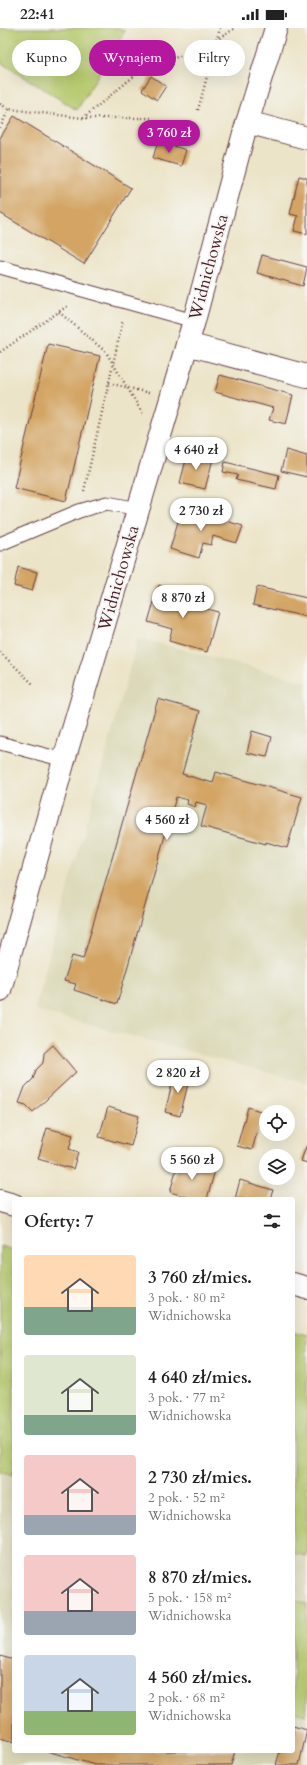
<!DOCTYPE html>
<html lang="pl">
<meta charset="utf-8">
<style>
body{margin:0;font-family:Cardo,serif;background:#f2f2f2;color:#222;height:100vh;display:flex;flex-direction:column;font-size:15px;white-space:nowrap}
*{box-sizing:border-box;margin:0}
p{font-size:13px;color:#767676}
.icon{flex:none;width:22px;height:22px;fill:none;stroke:currentColor;stroke-width:2;stroke-linecap:round;stroke-linejoin:round}
.map{position:relative;flex:1;overflow:hidden}
.panel{position:absolute;left:12px;top:1169px;width:283px;height:556px;display:flex;flex-direction:column;background:#fff;border-radius:4px;box-shadow:0 4px 16px #0002}
.panel>*{flex:none}
.hud{position:absolute;left:12px;top:12px;width:283px;height:36px;display:flex;gap:8px}
.tools{position:absolute;left:259px;top:1077px;display:grid;gap:8px}
.tools a{display:grid;place-items:center;width:36px;height:36px;border-radius:50%;background:#fff;box-shadow:0 4px 16px #0002;font-size:20px}
.price{position:absolute;translate:-50% -34px;padding:0 9px;border-radius:14px;background:#fff;color:#222;font-size:13px;line-height:26px;filter:drop-shadow(0 1px 2px #0008)}
.price::after{content:'';position:absolute;left:50%;top:24px;width:12px;height:9px;margin-left:-6px;background:inherit;clip-path:polygon(0 0,100% 0,50% 100%)}
.price.active{background:#b5179e;color:#fff}
ul{padding:0;list-style:none}
li{display:flex;align-items:center;gap:12px;height:100px;padding:0 12px}
li span{display:grid;place-items:center;flex:none;width:112px;height:80px;border-radius:4px;color:#555}
li>.icon{margin-inline-start:auto}
span .icon{width:48px;height:48px;fill:#fffc;stroke-width:1}
li b{font-size:17px}
h2{display:flex;justify-content:space-between;align-items:center;height:48px;padding:0 12px;font-size:17px}
.chip{padding:0 14px;border-radius:18px;background:#fff;box-shadow:0 4px 16px #0002;font-size:14px;line-height:36px}
.chip.active{background:#b5179e;color:#fff}
.status{display:flex;justify-content:space-between;align-items:center;height:28px;padding:0 20px;background:#fff;direction:ltr}
.status svg{height:11px;fill:currentColor}
.map>svg:first-child{display:block}
.built{fill:#dcd9b8}
.green{fill:#b5c96c;stroke:#80744c}
.building{fill:#d3a463}
.lines{fill:none;stroke-linecap:round;stroke-linejoin:round}
.service-casing{stroke:#623d43;stroke-width:15}
.minor-casing{stroke:#623d43;stroke-width:24}
.path{stroke:#623d43;stroke-width:2.5;stroke-dasharray:1 3;stroke-linecap:butt}
.service{stroke:#fff;stroke-width:13}
.minor{stroke:#fff;stroke-width:22}
.labels{text-anchor:middle;stroke-width:4;stroke-linejoin:round;paint-order:stroke}
.street-label{font-size:17px;fill:#4a1f2b;stroke:#f6f6f2}
</style>
<div class="status"><b>22:41</b><svg viewBox="0 0 49 12"><path d="M0 12V9h3v3zM5 12V6h3v6zM10 12V3h3v9zM15 12V0h3v12zM26 1h20v11H26zM47 4h2v5h-2z"/></svg></div>
<div class="map">
<svg width="307" height="1737" viewBox="0 0 307 1737">
<rect width="100%" height="100%" fill="#f6f6f2"/>
<filter id="ink" filterUnits="userSpaceOnUse"><feTurbulence type="fractalNoise" baseFrequency=".025" numOctaves="2"/><feDisplacementMap in="SourceGraphic" scale="8" xChannelSelector="R" yChannelSelector="G"/><feConvolveMatrix kernelMatrix="1 2 1 2 8 2 1 2 1" color-interpolation-filters="sRGB"/></filter>
<filter id="wash" filterUnits="userSpaceOnUse"><feTurbulence type="fractalNoise" baseFrequency=".012" numOctaves="4" result="noise"/><feDisplacementMap in="SourceGraphic" scale="16" xChannelSelector="R" yChannelSelector="G"/><feGaussianBlur stdDeviation="0.9" result="paint"/><feColorMatrix in="noise" values="0 0 0 0 0 0 0 0 0 0 0 0 0 0 0 0 0 1.4 0 .05"/><feComposite in="paint" operator="in"/></filter>
<g filter="url(#wash)">
<rect width="100%" height="100%" fill="#ece4c8"/>
<path class="built" d="M138,610L307,654V1055L34,982Z
M0,1218L14,1222V1723H293V1303L307,1307V1717L301,1737H0Z"/>
<path class="green" d="M0,0H119L125,3L77,82L0,34Z
M0,1218L14,1222V1447L0,1443Z
M293,1303L307,1307V1528L293,1525Z
M293,1571L307,1576V1681L305,1687L293,1683Z"/>
<g id="blocks">
<path class="building" d="M151,48L166,58L157,72L142,62Z
M14,88L131,160L84,236L0,185V110Z
M158,113L186,122L181,138L153,130Z
M299,148L307,150V206L294,203L298,188L290,186Z
M262,227L307,239L303,258L257,245Z
M48,316L100,328L66,473L14,460Z
M220,347L293,367L286,396L269,392L273,380L215,364Z
M286,422L307,428V449L281,443Z
M188,424L213,431L205,461L180,455Z
M225,434L279,447L276,461L236,452L238,447L223,444Z
M182,480L243,498L237,515L213,508L211,517L203,515L199,530L170,521Z
M18,539L37,544L32,563L14,558Z
M159,557L187,565L184,575L218,584L207,624L169,613L172,601L148,594Z
M257,559L307,570V589L253,577Z
M158,671L200,683L182,746L213,755L216,744L302,769L287,820L266,814V816L201,798L207,777L196,774L195,779L187,776L188,772L176,769L117,976L74,962L76,956L64,953L72,928L83,931Z
M252,703L272,709L267,729L247,725Z
M53,1017L76,1044L33,1084L26,1077L19,1075L25,1059L33,1051L36,1042L43,1035L44,1025Z
M175,1044L190,1048L180,1088L165,1084Z
M108,1079L139,1088L131,1118L99,1109Z
M248,1079L263,1084L252,1122L237,1118Z
M47,1100L73,1107L69,1121L78,1124L73,1141L38,1131Z
M307,1116V1135L301,1133Z
M179,1132L215,1142L207,1171H194L170,1164Z
M240,1152L273,1162L270,1171H235Z
M0,1628L14,1632V1714L0,1710Z
M293,1698L307,1702L299,1737H276L280,1723H293Z
M47,1723H235L231,1737H95Z"/>
</g>
</g>
<g filter="url(#ink)">
<use href="#blocks" fill-opacity="0" stroke="#623d43" stroke-width="1"/>
<g class="lines">
<g class="service-casing">
<path id="service" d="M0,239L194,293
M0,516L79,483L107,475L139,481
M0,715L64,732"/>
</g>
<g class="minor-casing">
<path id="minor" d="M247,94L307,110
M187,316L307,348
M0,962L64,732L194,293L244,105L276,0
M0,1173L14,1177
M293,1256L307,1260"/>
</g>
<path class="path" d="M0,76L9,81L83,90H151
M198,82L220,0
M83,90L139,44C152,36 166,33 180,28C200,22 218,12 235,0
M0,100L9,81
M59,284L106,324L143,386
M0,324L69,277
M109,355L149,365
M84,463L123,292
M0,624L33,656"/>
<use href="#service" class="service"/>
<use href="#minor" class="minor"/>
</g>
</g>
<g class="labels">
<g class="street-label">
<text transform="translate(208 239) rotate(-75)" y="6">Widnichowska</text>
<text transform="translate(118 550) rotate(-74)" y="6">Widnichowska</text>
</g>
</g>
</svg>
<div class="tools">
<a><svg class="icon" aria-label="locate" viewBox="0 0 24 24"><circle cx="12" cy="12" r="6"/><path d="M12 2v4M12 18v4M2 12h4M18 12h4"/></svg></a>
<a><svg class="icon" aria-label="layers" viewBox="0 0 24 24"><path d="M12 4l9 5-9 5-9-5zM3 14l9 5 9-5"/></svg></a>
</div>
<b class="price active" style="left:169px;top:126px">3 760 zł</b>
<b class="price" style="left:196px;top:443px">4 640 zł</b>
<b class="price" style="left:201px;top:504px">2 730 zł</b>
<b class="price" style="left:183px;top:591px">8 870 zł</b>
<b class="price" style="left:167px;top:813px">4 560 zł</b>
<b class="price" style="left:178px;top:1066px">2 820 zł</b>
<b class="price" style="left:192px;top:1153px">5 560 zł</b>
<div class="hud">
<a class="chip">Kupno</a>
<a class="chip active">Wynajem</a>
<a class="chip">Filtry</a>
</div>
<section class="panel">
<h2>Oferty: 7<svg class="icon" aria-label="filters" viewBox="0 0 24 24"><path d="M4 7h16M4 17h16"/><circle cx="9" cy="7" r="2"/><circle cx="15" cy="17" r="2"/></svg></h2>
<ul>
<li><span style="background:linear-gradient(#ffd9b3 65%,#7fa58c 0)"><svg class="icon" aria-label="home" viewBox="0 0 24 24"><path d="M3 11l9-7 9 7M6 9v11h12V9"/></svg></span><div><b>3 760 zł/mies.</b><p>3 pok. · 80 m²</p><p>Widnichowska</p></div></li>
<li><span style="background:linear-gradient(#dfe7d0 75%,#7fa58c 0)"><svg class="icon" aria-label="home" viewBox="0 0 24 24"><path d="M3 11l9-7 9 7M6 9v11h12V9"/></svg></span><div><b>4 640 zł/mies.</b><p>3 pok. · 77 m²</p><p>Widnichowska</p></div></li>
<li><span style="background:linear-gradient(#f6c9c9 75%,#9aa5b1 0)"><svg class="icon" aria-label="home" viewBox="0 0 24 24"><path d="M3 11l9-7 9 7M6 9v11h12V9"/></svg></span><div><b>2 730 zł/mies.</b><p>2 pok. · 52 m²</p><p>Widnichowska</p></div></li>
<li><span style="background:linear-gradient(#f6c9c9 70%,#9aa5b1 0)"><svg class="icon" aria-label="home" viewBox="0 0 24 24"><path d="M3 11l9-7 9 7M6 9v11h12V9"/></svg></span><div><b>8 870 zł/mies.</b><p>5 pok. · 158 m²</p><p>Widnichowska</p></div></li>
<li><span style="background:linear-gradient(#c9d6e8 70%,#8fb573 0)"><svg class="icon" aria-label="home" viewBox="0 0 24 24"><path d="M3 11l9-7 9 7M6 9v11h12V9"/></svg></span><div><b>4 560 zł/mies.</b><p>2 pok. · 68 m²</p><p>Widnichowska</p></div></li>
</ul>
</section>
</div>
